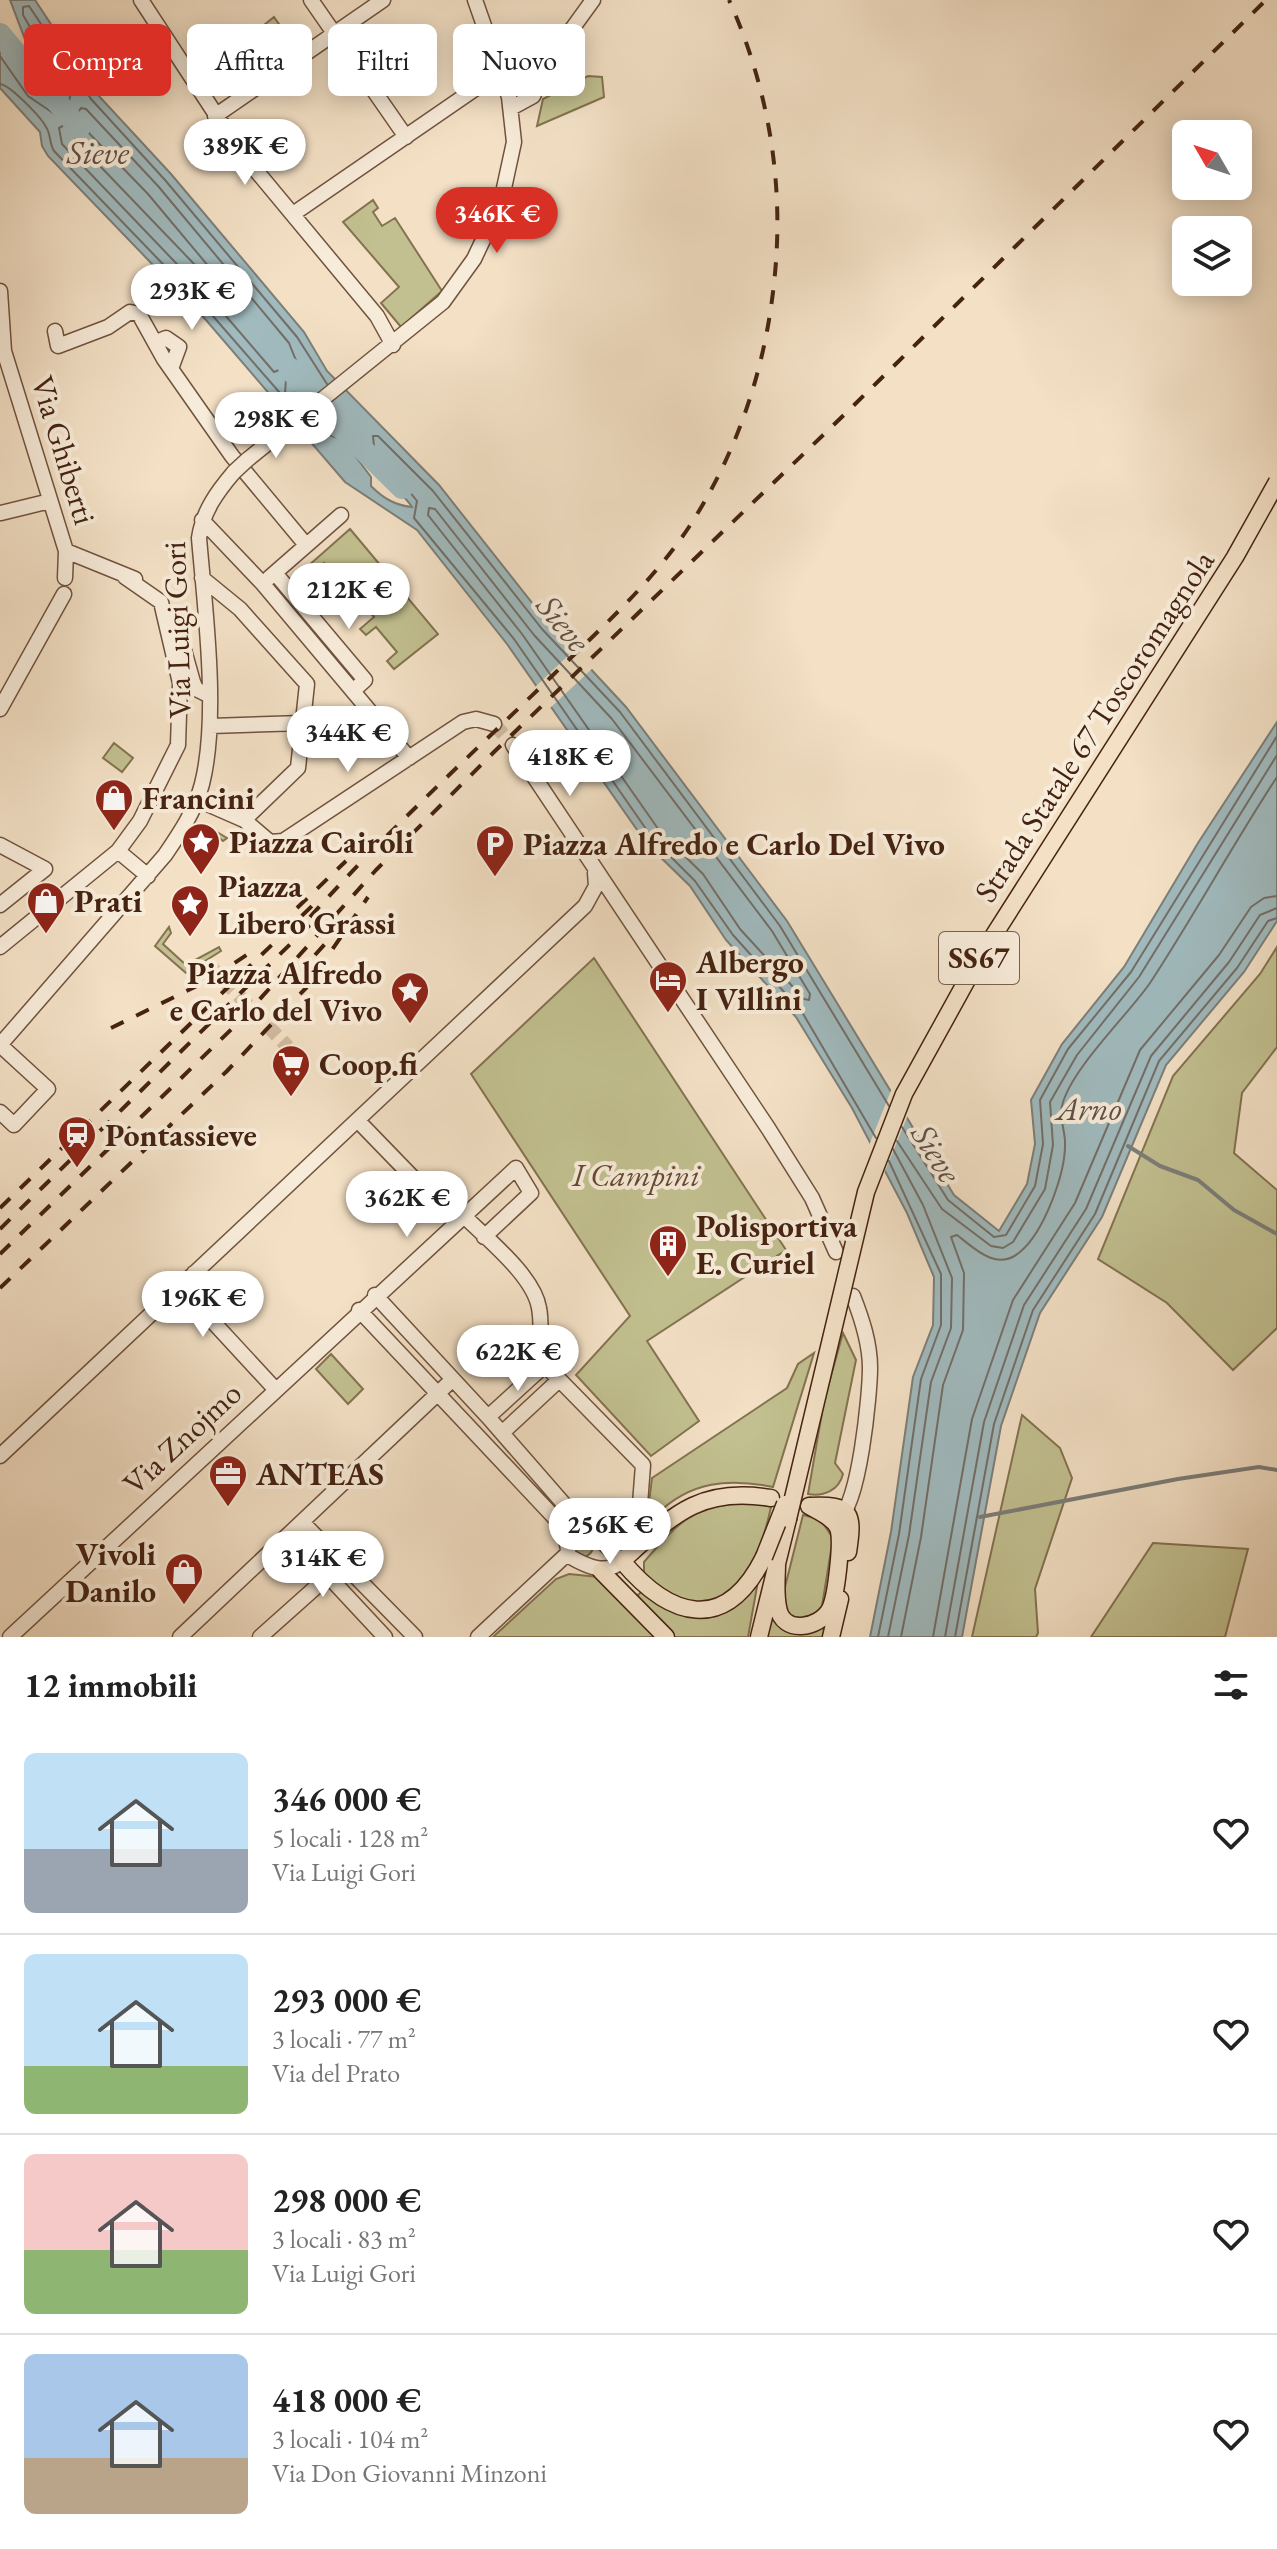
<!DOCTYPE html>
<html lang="it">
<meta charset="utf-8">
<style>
body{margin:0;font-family:"EB Garamond",serif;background:#f6f6f6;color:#222;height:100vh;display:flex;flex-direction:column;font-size:30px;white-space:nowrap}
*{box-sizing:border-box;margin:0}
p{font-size:26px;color:#767676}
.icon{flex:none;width:44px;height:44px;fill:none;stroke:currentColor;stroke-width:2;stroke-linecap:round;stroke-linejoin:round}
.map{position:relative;height:1637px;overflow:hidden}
.side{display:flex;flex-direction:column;background:#fff;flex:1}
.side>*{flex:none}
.top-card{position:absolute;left:24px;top:24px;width:800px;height:72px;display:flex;gap:16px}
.needle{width:52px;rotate:309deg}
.fabs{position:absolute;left:1172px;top:120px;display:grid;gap:16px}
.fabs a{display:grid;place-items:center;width:80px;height:80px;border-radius:12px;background:#fff;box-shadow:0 4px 20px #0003;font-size:40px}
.price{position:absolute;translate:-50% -68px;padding:0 18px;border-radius:28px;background:#fff;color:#222;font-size:26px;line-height:52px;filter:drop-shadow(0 2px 4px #0008)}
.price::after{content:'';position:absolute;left:50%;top:48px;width:24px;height:18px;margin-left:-12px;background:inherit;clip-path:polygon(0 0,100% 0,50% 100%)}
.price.current{background:#d93025;color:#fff}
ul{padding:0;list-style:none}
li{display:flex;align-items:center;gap:24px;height:200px;padding:0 24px}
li+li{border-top:2px solid #e0e0e0}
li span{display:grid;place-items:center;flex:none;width:224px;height:160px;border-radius:12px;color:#555}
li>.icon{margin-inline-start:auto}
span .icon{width:96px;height:96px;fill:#fffc;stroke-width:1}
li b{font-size:34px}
h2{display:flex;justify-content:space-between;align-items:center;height:96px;padding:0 24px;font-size:34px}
.pill{padding:0 28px;border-radius:12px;background:#fff;box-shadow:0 4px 20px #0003;font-size:28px;line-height:72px}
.pill.current{background:#d93025;color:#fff}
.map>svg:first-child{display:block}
.green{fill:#c2c090;stroke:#847250;stroke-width:2}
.water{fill:#a0babe;stroke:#7c7e79;stroke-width:2;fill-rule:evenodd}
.pier{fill:#f3e0c5}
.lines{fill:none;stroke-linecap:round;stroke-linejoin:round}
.shore{stroke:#726e68;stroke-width:2}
.stream{stroke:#7c7e79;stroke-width:4}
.river{stroke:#a0babe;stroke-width:22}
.minor-tunnel{stroke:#d0baa1;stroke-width:14;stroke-dasharray:14 7;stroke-linecap:butt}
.minor-casing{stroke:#70523e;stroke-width:17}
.major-casing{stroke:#452311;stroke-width:19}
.minor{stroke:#f7ebd9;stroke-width:14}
.major{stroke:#f3e0c5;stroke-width:16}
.rail{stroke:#452311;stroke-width:4;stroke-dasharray:14 14;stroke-linecap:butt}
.minor-bridge-casing{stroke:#70523e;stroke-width:17;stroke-linecap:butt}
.major-bridge-casing{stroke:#452311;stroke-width:19;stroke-linecap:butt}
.minor-bridge{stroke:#f7ebd9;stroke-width:14}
.major-bridge{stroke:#f3e0c5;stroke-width:16}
.labels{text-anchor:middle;stroke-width:8;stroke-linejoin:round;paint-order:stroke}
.shield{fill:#f7ebd9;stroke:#7a5f4d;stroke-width:2}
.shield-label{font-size:30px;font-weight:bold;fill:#452311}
.street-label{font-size:32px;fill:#452311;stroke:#f7ebd9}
.poi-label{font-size:32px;font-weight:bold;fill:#452311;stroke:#f7ebd9;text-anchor:start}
.park-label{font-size:32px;font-style:italic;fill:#644a31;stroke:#f7ebd9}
.water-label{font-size:34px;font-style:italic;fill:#605045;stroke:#f7ebd9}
</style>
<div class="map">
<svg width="1277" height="1637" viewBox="0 0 1277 1637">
<rect width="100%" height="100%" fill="#f3e0c5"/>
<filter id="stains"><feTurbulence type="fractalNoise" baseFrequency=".0025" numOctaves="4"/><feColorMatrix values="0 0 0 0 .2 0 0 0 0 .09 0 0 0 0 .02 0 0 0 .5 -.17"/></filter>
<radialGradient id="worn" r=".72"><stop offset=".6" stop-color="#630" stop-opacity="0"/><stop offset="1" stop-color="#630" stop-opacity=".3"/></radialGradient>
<path class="green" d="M274,17L297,50L266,72L244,41Z
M588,76L602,77L604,97L537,126L543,99Z
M373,200L378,208L373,212L382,226L395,218L442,291L401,327L381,303L399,287L343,222Z
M350,529L438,634L394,669L387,661L397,652L376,627L366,635L360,629L374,617L354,593L339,606L336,602L347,591L324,563L313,572L308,566Z
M114,743L133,758L122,772L103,758Z
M207,826L227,838L223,841L212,832L202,833L193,845L197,853H193L186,843L198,829Z
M169,927L171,933L163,944L186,965L219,947L221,951L186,973L155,946Z
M1277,947V1047L1242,1093L1234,1153L1277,1190V1328L1233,1370L1167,1303L1098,1259L1173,1076L1260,974Z
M594,958L786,1250L647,1341L699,1421L651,1456L576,1375L630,1316L471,1074Z
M843,1333L856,1360L835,1463L843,1474C839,1490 824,1497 808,1494L824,1401Z
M814,1353L773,1487C729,1478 691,1481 657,1514L648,1512L652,1478L787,1388L798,1364Z
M331,1354L363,1389L348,1404L316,1369Z
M1022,1415L1060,1448L1072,1478L1035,1589L1038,1633L1036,1637H972Z
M751,1502L771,1507C762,1549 741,1612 686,1604C673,1602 655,1585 644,1577V1562C682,1518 692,1507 751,1502Z
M803,1515L820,1519L833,1538L822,1606C812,1619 798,1622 784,1612L782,1599Z
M571 1546a11 11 0 1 1 22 0a11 11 0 1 1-22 0Z
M1153,1543L1248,1549L1225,1637H1091Z
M569,1574L599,1577L656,1637H493L556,1579Z
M758,1581L748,1637H672L636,1597L641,1592L666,1608L693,1615Z
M772,1617L780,1626L829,1622L825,1637H766Z"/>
<path class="water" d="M10,0H35L97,94L171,174L304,332L327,371L439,485L548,623L626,707L787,921L954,1195L999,1231L1027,1184L1035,1144L1031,1100L1062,1044L1124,967L1198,843L1277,722V921L1244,972L1166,1065L1102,1217L1040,1313L1001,1426L962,1637H870L891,1532L913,1377L933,1325L934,1277L907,1213L852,1108L796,1017L726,940L690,886L647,844L507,644L417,530L345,482L206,320L48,156L42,146L40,132L0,88V40C16,68 31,93 61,108L63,100L26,42ZM293,380L311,391L310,398C318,403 352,425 357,431C367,444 374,461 382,474C389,486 404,494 412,507C394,505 383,498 371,486V477L344,441L317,430L299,409Z"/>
<path class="pier" d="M576,648L594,667L549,709L534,688Z
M892,1088L908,1115L883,1176L868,1148Z"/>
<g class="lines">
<path class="shore" d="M0,56L28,96L56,115L67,112L70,96L23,15V7L29,6L91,99L165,180L297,337L327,384
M0,84C10,85 41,117 46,127C51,134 49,143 54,151L212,315L280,393H285L286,380L295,374L314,384L319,390
M81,108L86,109L158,186L289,343L297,363L274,372L219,308L62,144L59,128L72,121Z
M84,128L148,194L225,286V291H220L75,140V135Z
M429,508L435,509L534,635L612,719L772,931L810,994L809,1000L804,999L740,929L703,874L661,833L522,634L428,515Z
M902,1127L948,1200L994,1237L1006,1235L1035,1186L1043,1144L1040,1100L1068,1049L1131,972L1277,736
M876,1138L802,1012L733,935L695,881L653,839L514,639L414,518L417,501L374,447L373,436H378L433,491L542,629L620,712L780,926L889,1106
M897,1141L942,1209L991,1246L1003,1248L1013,1242L1045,1189L1053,1145L1050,1102L1077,1055L1139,977L1277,755
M878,1637L899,1534L921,1379L941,1325V1274L889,1161
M888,1637L909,1535L931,1382L951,1328L952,1278L923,1205L893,1149
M901,1637L921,1537L943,1385L963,1330L964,1273L951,1237L957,1235C975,1249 997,1272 1020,1252C1044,1232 1066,1173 1065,1142C1065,1131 1059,1117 1062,1106C1070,1070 1128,1015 1150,983C1194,916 1233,844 1277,777
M933,1637L972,1419L1013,1300L1075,1203L1140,1050L1219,955L1251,907L1264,898L1277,896
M945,1637L984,1422L1024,1305L1086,1209L1151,1056L1229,962L1260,915L1277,908
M955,1637L994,1424L1033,1310L1095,1214L1159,1061L1237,968L1268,921L1277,918"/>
<path class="stream" d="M1128,1146L1160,1166L1198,1180L1234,1210L1277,1234
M980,1517L1178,1479L1259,1467L1277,1470"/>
<path class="river" d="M0,34L79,128
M289,368L340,427L402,488"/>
<path class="minor-tunnel" d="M494,724L513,745
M209,965L288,1047"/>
<g class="minor-casing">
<path id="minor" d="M141,0L239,150L377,316L393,345
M311,0L406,137
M511,108L533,96L551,58L593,0
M215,116L383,0
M293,214L501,71
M0,291L4,351L66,551L65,578
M55,331L58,346L108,327L130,312L139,314L164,359L232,456L306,545
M157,342L166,338L179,347L172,366
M247,460L443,302L474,259L501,202L514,142L509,97L475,0
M1,513L50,501
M202,520L263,584L409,758
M66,551L135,579
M275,573L365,680L354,690
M202,578L240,609L307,684L298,768L244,820
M269,578L341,515
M175,618L193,682L196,689L208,695
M0,709L64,594
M211,726L303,723
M513,745L768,1128L812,1198L836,1252
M196,799L244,820L270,842L283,841L463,722L476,719L494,724
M0,845L45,869L0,905
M118,851L148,876
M0,947L118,851L140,821L178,745L180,683L161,602L125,577
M0,1045L165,855C180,833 195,811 202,784C219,717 205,609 199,538C203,511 217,492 234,472
M0,1112L14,1125L48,1089L0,1045
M363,1126L455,1221
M463,1215C486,1238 534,1276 539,1308C543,1328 537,1346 545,1365L643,1465L638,1530L647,1539
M194,1273L189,1286L191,1298L275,1389
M375,1295L488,1417L584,1527C594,1531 611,1552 622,1561C606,1576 586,1566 569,1556L566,1538L573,1530L584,1527
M359,1310L569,1533
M488,1417L545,1365
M502,1433L559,1380
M0,1456L585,906L596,886L595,873
M839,1518C859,1506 870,1394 870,1368C870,1343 862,1319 853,1296
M302,1522L415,1637
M289,1534L385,1637
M10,1637L516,1168L531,1193L484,1237
M180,1637L453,1379
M260,1637L334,1571
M478,1637L567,1554"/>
</g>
<g class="major-casing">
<path id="major" d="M810,1506C852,1504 854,1513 848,1552
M764,1557C725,1635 670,1618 622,1561C672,1516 699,1486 771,1498
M777,1563C777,1577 775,1593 778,1607C782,1635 819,1629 830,1609C836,1597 843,1541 838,1528C833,1517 819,1512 809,1506
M601,1571L666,1637
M759,1637L788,1519
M831,1637L840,1599"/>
</g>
<use href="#minor" class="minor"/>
<use href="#major" class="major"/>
<path class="rail" d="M297,908L346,861
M310,917C385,833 469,757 550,678C599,630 651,584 689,527C737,453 765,370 774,283C785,186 769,89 729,0
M315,955L352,914
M111,1028L209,980L254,950
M0,1208L314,904
M0,1229L323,912
M0,1254L242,1019L376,870L495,751L847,412L1266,0
M0,1288L227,1071L306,988L368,897"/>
<g class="minor-bridge-casing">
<path id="minor-bridge" d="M234,472L247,460"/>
</g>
<g class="major-bridge-casing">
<path id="major-bridge" d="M788,1519L866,1192L904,1094L978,960L1235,557L1277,482
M764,1557L785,1504"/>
</g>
<use href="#minor-bridge" class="minor-bridge"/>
<use href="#major-bridge" class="major-bridge"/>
</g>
<defs>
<g id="shop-pin" transform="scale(2)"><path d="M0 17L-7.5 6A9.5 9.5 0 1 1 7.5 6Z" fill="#8f2418" stroke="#f7ebd9"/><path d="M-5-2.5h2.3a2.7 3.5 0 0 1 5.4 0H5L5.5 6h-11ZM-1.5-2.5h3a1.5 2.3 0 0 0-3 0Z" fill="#fff"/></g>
<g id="sight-pin" transform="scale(2)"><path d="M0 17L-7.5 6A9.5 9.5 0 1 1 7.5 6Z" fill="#8f2418" stroke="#f7ebd9"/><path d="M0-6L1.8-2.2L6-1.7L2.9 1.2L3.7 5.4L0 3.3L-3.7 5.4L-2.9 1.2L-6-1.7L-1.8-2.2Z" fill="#fff"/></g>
<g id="parking-pin" transform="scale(2)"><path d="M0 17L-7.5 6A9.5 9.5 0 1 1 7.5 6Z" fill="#8f2418" stroke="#f7ebd9"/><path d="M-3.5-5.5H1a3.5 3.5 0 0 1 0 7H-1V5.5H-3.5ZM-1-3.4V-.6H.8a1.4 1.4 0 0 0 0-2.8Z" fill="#fff"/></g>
<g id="hotel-pin" transform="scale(2)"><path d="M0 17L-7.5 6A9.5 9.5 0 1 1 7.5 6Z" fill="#8f2418" stroke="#f7ebd9"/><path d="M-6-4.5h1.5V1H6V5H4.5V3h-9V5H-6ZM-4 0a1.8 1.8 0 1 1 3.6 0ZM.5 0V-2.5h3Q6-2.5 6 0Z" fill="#fff"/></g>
<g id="supermarket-pin" transform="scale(2)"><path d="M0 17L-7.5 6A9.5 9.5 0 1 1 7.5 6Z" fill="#8f2418" stroke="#f7ebd9"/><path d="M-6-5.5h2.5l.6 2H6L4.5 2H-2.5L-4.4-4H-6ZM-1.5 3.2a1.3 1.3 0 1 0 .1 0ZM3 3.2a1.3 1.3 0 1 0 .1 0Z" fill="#fff"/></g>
<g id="station-pin" transform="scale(2)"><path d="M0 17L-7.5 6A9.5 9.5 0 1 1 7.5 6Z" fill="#8f2418" stroke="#f7ebd9"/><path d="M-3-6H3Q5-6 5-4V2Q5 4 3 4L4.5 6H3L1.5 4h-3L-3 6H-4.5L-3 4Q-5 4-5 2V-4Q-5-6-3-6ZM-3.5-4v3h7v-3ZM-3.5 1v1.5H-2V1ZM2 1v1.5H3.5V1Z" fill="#fff"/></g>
<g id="building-pin" transform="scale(2)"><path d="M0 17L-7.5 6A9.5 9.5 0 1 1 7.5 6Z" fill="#8f2418" stroke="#f7ebd9"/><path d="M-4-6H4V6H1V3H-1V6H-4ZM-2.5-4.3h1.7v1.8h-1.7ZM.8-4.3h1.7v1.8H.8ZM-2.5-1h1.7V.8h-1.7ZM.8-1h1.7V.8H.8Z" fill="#fff"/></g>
<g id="office-pin" transform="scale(2)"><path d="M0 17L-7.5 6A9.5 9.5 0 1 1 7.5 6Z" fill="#8f2418" stroke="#f7ebd9"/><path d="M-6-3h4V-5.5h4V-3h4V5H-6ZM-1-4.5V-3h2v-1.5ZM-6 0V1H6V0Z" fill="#fff"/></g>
</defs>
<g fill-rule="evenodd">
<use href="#shop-pin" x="114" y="798"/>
<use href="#sight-pin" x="201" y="842"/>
<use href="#parking-pin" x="495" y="844"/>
<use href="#shop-pin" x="46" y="901"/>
<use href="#sight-pin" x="190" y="904"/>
<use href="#hotel-pin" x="668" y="980"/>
<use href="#sight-pin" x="410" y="991"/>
<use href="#supermarket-pin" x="291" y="1064"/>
<use href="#station-pin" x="77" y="1135"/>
<use href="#building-pin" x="668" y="1244"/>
<use href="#office-pin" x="228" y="1474"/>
<use href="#shop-pin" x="184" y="1572"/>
</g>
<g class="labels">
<rect class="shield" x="939" y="932" width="80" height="52" rx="6"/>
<g class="shield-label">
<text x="979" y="968">SS67</text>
</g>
<g class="street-label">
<text transform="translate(64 450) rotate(73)" y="11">Via Ghiberti</text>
<text transform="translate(177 630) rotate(-92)" y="11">Via Luigi Gori</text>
<text transform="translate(1094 726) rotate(-57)" y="11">Strada Statale 67 Toscoromagnola</text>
<text transform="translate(182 1438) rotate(-43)" y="11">Via Znojmo</text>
</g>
<g class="poi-label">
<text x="142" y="809">Francini</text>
<text x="229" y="853">Piazza Cairoli</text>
<text x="523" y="855">Piazza Alfredo e Carlo Del Vivo</text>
<text x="218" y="897">Piazza<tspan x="218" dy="37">Libero Grassi</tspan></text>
<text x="74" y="912">Prati</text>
<text x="696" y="973">Albergo<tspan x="696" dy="37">I Villini</tspan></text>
<text x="382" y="984" text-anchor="end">Piazza Alfredo<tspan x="382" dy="37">e Carlo del Vivo</tspan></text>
<text x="319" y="1075">Coop.fi</text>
<text x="105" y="1146">Pontassieve</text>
<text x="696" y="1237">Polisportiva<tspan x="696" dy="37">E. Curiel</tspan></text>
<text x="256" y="1485">ANTEAS</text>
<text x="156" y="1565" text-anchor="end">Vivoli<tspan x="156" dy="37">Danilo</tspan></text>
</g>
<g class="park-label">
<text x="636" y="1186">I Campini</text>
</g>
<g class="water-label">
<text x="98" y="164">Sieve</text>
<text transform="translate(564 623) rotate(51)" y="12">Sieve</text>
<text x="1089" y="1120">Arno</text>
<text transform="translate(937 1153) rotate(58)" y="12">Sieve</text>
</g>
</g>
<rect width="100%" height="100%" filter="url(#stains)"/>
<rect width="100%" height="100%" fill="url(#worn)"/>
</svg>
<div class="fabs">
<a><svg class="needle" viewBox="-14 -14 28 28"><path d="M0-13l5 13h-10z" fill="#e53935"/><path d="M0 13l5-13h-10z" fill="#767676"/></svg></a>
<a><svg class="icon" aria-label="layers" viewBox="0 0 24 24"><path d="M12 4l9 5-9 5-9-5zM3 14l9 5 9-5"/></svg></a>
</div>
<b class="price" style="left:245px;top:187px">389K €</b>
<b class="price current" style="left:497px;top:255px">346K €</b>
<b class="price" style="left:192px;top:332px">293K €</b>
<b class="price" style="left:276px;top:460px">298K €</b>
<b class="price" style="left:349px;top:631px">212K €</b>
<b class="price" style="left:348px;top:774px">344K €</b>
<b class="price" style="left:570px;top:798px">418K €</b>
<b class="price" style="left:407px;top:1239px">362K €</b>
<b class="price" style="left:203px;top:1339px">196K €</b>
<b class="price" style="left:518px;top:1393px">622K €</b>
<b class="price" style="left:610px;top:1566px">256K €</b>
<b class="price" style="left:323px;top:1599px">314K €</b>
<div class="top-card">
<a class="pill current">Compra</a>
<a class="pill">Affitta</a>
<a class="pill">Filtri</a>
<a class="pill">Nuovo</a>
</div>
</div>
<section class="side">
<h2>12 immobili<svg class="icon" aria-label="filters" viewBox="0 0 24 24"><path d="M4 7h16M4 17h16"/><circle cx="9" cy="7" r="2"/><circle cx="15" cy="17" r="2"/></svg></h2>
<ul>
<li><span style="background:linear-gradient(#bfe0f5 60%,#9aa5b1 0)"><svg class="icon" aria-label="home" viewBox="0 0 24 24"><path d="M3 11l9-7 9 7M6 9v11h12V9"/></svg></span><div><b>346 000 €</b><p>5 locali · 128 m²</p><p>Via Luigi Gori</p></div><svg class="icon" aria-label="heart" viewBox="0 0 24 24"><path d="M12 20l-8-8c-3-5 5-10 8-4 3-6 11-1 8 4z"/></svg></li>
<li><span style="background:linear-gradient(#bfe0f5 70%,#8fb573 0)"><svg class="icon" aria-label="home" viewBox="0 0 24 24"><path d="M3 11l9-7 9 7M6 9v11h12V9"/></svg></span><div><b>293 000 €</b><p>3 locali · 77 m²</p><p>Via del Prato</p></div><svg class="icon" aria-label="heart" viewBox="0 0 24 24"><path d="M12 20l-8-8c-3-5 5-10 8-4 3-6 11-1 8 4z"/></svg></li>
<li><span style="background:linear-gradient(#f6c9c9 60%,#8fb573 0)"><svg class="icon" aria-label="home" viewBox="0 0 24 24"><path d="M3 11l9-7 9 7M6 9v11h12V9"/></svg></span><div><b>298 000 €</b><p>3 locali · 83 m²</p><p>Via Luigi Gori</p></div><svg class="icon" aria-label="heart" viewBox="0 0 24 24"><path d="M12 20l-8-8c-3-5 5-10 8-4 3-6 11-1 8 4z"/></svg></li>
<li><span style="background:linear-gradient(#a9c7e8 65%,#b9a48a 0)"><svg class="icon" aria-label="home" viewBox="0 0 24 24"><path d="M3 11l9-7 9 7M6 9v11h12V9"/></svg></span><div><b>418 000 €</b><p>3 locali · 104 m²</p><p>Via Don Giovanni Minzoni</p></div><svg class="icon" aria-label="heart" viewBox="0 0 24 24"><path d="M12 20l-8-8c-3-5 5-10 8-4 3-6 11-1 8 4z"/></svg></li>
</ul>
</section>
